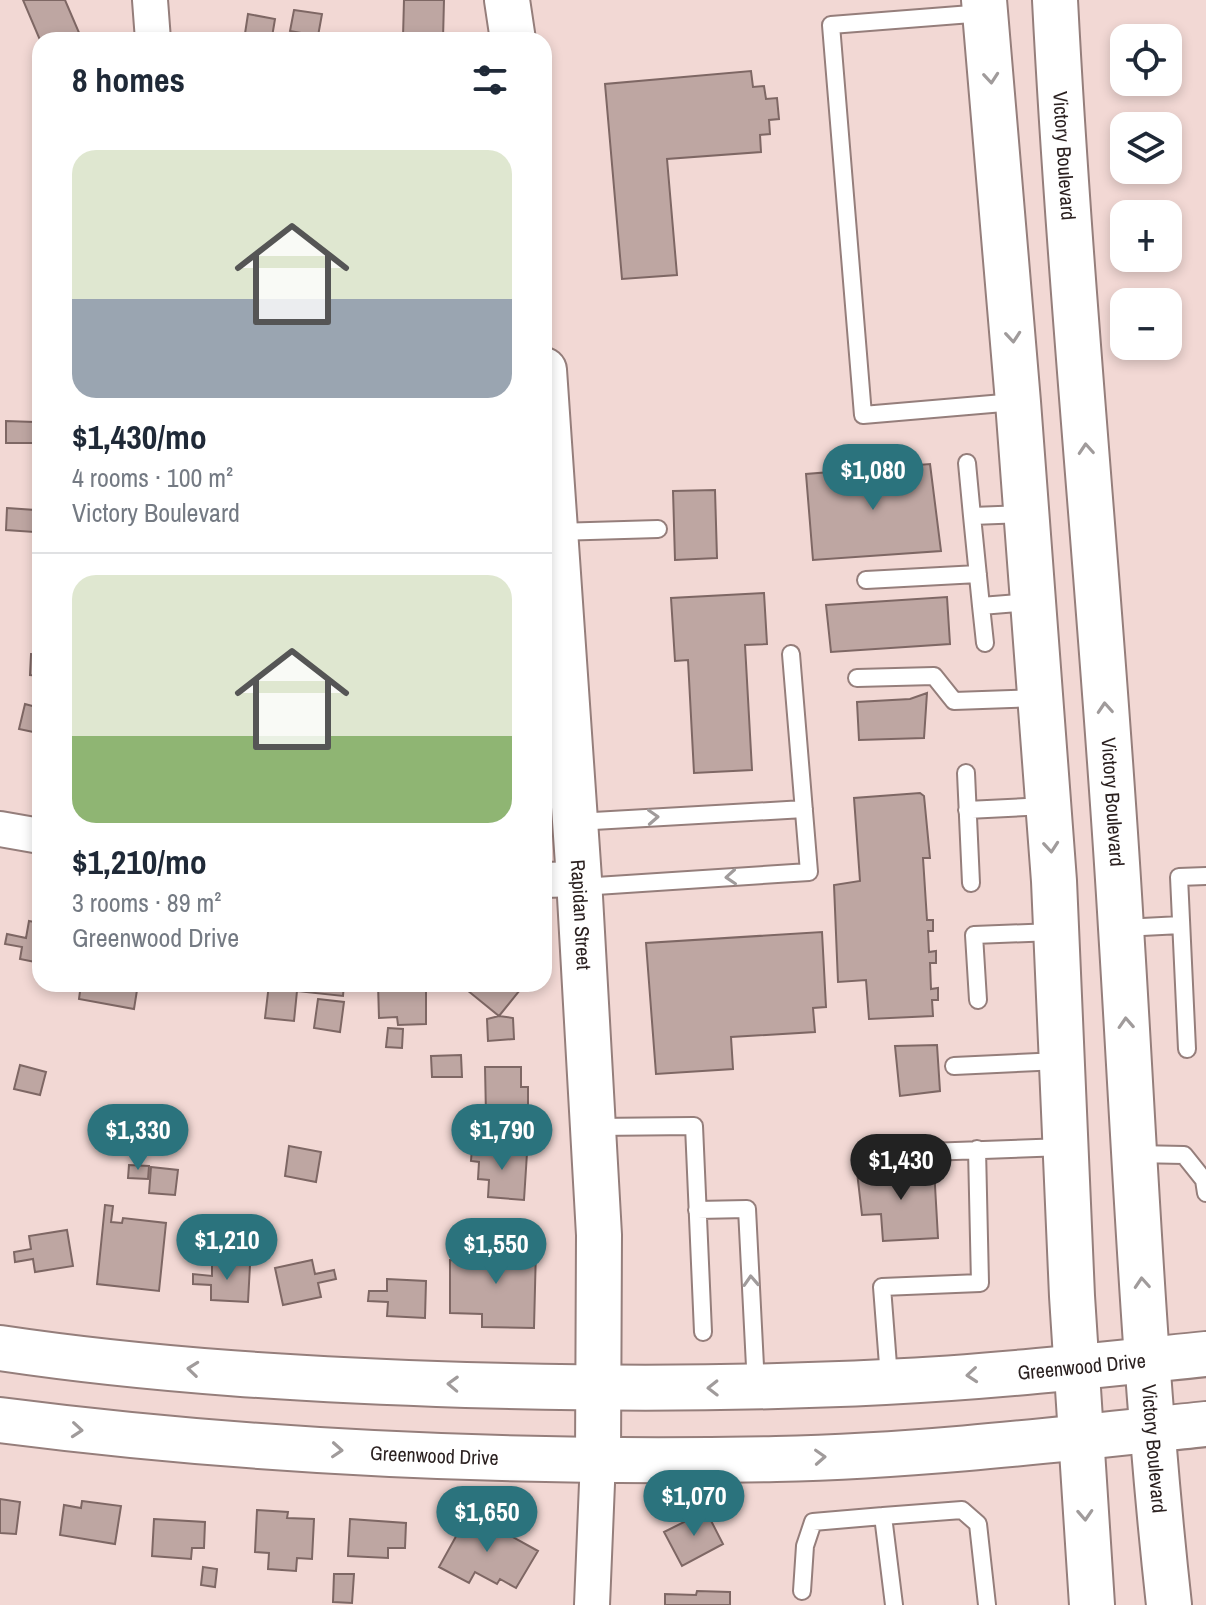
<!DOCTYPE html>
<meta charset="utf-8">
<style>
body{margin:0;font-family:"Archivo Narrow",sans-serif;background:#f2f2f3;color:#1f2937;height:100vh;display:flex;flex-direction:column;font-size:30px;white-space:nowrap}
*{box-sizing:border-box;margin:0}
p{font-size:26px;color:#747a83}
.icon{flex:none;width:44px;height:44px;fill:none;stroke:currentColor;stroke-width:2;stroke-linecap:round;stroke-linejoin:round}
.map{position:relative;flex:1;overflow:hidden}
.side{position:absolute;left:32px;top:32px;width:520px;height:960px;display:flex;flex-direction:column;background:#fff;border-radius:24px;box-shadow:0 4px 12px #0003}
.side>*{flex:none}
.tools{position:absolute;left:1110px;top:24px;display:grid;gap:16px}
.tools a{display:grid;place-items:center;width:72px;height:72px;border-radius:16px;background:#fff;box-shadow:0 4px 12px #0003;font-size:40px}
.price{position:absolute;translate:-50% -68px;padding:0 18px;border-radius:28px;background:#2b737d;color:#fff;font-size:26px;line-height:52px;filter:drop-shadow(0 2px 4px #0008)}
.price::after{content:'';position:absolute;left:50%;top:48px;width:24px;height:18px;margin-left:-12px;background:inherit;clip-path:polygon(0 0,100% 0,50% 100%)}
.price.selected{background:#222;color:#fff}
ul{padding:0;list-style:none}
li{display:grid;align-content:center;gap:16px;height:424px;padding:0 40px}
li+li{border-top:2px solid #e0e1e3}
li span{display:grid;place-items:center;height:248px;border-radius:24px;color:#555}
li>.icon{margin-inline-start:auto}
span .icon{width:144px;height:144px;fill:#fffc;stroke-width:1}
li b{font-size:34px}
h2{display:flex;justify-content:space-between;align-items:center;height:96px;padding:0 40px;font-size:34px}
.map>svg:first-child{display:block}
.building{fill:#bea6a2;stroke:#7e6764;stroke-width:2}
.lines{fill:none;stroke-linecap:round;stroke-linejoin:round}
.lane-casing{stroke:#957e7b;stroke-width:20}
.street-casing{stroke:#957e7b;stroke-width:38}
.secondary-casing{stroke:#957e7b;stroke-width:48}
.lane{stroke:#fff;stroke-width:16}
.street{stroke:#fff;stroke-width:34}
.secondary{stroke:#fff;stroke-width:44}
.oneway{stroke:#a09b9b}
.labels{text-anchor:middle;stroke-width:6;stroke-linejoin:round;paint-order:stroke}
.street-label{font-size:20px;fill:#2b2120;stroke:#ffe5e1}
</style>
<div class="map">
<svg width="1206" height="1605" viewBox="0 0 1206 1605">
<rect width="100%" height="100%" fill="#f2d8d4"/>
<path class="building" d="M23,0H65L80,35L68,40H40Z
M404,0H444L443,39L395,40L396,37H403Z
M294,10L322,14L318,36L290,31Z
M248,14L275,19L272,37L282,40H244Z
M751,71L753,87L764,86L766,99L777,98L779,119L769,120L770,134L760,135L761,152L667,159L677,275L622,279L605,84Z
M6,421L34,422V443H6Z
M930,464L941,551L813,560L806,474Z
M715,490L717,558L675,560L673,491Z
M7,508L35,510L34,532L6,530Z
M764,593L767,644L745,645L752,770L694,773L688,660L675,661L671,598Z
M947,597L950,644L831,652L826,605Z
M31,654L40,655V676L30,675Z
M927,693L924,738L859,740L857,702L910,699Z
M25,704L40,708L38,733L19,729Z
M920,793L924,796L930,858H923L927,920H933V931H928L929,952L936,951V963H930L931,989L938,988V1000H932L933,1016L869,1019L866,980L838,982L834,885L860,881L854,798Z
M29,921L40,923V963L20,959L22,947L5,944L7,934L26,938Z
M822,932L826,1007L813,1008L815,1032L731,1037L733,1069L656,1074L646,943Z
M81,984H138L134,1009L79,999Z
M269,984H344L343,996L297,991L294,1021L265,1018Z
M378,984H426V1024L398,1025L397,1017L379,1018Z
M464,984H524V985L499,1016L462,986Z
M318,999L344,1002L340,1032L314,1028Z
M499,1016L513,1018L514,1039L488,1041L487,1019Z
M388,1028L403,1029L402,1048L386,1047Z
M937,1045L940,1091L900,1096L895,1046Z
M461,1055L462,1077H432L431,1056Z
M20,1065L46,1072L40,1095L14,1089Z
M485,1067H521V1087H528V1113L486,1115Z
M289,1146L321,1152L316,1182L285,1176Z
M472,1148L527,1153L524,1200L488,1197L489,1180L478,1179L479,1162L471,1161Z
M129,1165L149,1166L148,1179L128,1178Z
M151,1167L178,1170L175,1195L149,1193Z
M934,1168L938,1238L883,1241L881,1214L862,1215L857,1172Z
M105,1205L113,1206L111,1222L122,1223L123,1218L166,1223L159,1291L97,1284Z
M67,1230L73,1266L35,1272L33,1259L15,1262L14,1252L31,1249L29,1236Z
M471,1247L536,1248L534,1328L482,1327V1314L450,1313V1260L471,1261Z
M312,1260L315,1274L334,1270L336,1279L318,1283L321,1297L283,1305L275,1268Z
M212,1262L250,1265L248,1302L211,1300V1285L193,1284V1274L212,1276Z
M387,1279L426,1281L425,1318L387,1316L388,1302L368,1301L369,1291H387Z
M0,1499L20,1502L16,1534L0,1533Z
M82,1501L121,1506L115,1544L60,1535L64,1505L81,1508Z
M257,1510L288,1512L287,1518L314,1519L312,1559L297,1558L296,1571L268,1569L269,1553L255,1552Z
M706,1511L723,1544L682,1566L664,1532Z
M469,1513L538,1551L516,1588L500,1579L497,1584L475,1572L469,1583L439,1567Z
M154,1519L205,1522L204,1548H192L191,1559L152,1556Z
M350,1519L406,1523L405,1548H388V1558L348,1556Z
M203,1567L217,1569L215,1587L201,1585Z
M334,1574H354L352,1603L333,1602Z
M697,1591L730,1592V1605H665V1594L696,1595Z"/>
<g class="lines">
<g class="lane-casing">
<path id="lane" d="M984,13L831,25L863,415L1015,402
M967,463L972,516L1025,514
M972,516L981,606L1030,602
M556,532L658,529
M866,580L978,574
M981,606L985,643
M857,678L934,676L954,701L1038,698
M966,773L971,883
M967,810L1046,806
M576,822L804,809
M581,887L809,872L791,654
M1123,928L1181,925
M978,1000L974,935L1054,932
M1187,1049L1179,877L1206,876
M954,1066L1060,1061
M595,1127L694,1126L703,1332
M900,1153L1064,1147
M1135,1154L1184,1155L1204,1180L1206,1193
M697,1210L747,1209L756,1386
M889,1378L882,1287L980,1283L977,1149
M802,1591L805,1546L813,1522L883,1516
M894,1605L883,1516L962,1510L978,1524L987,1605"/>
</g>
<g class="street-casing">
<path id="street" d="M150,0L153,40
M0,829L40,836
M544,880L579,879
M592,1605L598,1459"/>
</g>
<g class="secondary-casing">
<g id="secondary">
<path d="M507,0L513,40"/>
<path d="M984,0L1018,402L1054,881L1072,1296L1092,1605"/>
<path id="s1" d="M1055,0C1071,310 1103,618 1121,928C1135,1154 1144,1380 1169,1605"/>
<path id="s2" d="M544,370L579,879L599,1235L598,1459"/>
<path id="s3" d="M0,1348C154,1371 311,1380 466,1385C606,1389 745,1389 885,1382C992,1377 1099,1365 1206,1354"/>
<path id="s4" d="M0,1420C257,1453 518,1464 776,1459C920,1456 1063,1439 1206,1424"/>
</g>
</g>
<use href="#lane" class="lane"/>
<use href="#street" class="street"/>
<use href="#secondary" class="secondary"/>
</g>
<defs><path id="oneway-chevron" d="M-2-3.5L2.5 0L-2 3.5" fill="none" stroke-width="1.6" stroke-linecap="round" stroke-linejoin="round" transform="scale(2)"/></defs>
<g class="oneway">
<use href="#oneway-chevron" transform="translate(991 78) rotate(85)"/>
<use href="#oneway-chevron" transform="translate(1013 337) rotate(85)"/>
<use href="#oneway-chevron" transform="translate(1086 449) rotate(-94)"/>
<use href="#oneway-chevron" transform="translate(1105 708) rotate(-94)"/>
<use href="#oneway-chevron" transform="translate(653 817) rotate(-3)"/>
<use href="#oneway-chevron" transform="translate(1051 847) rotate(85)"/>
<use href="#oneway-chevron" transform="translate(731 877) rotate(176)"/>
<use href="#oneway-chevron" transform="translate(1126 1023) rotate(-93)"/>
<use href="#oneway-chevron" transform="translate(751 1281) rotate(-93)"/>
<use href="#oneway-chevron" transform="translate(1142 1283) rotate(-94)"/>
<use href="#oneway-chevron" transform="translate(193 1369) rotate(-174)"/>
<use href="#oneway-chevron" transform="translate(972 1375) rotate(175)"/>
<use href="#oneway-chevron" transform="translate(453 1384) rotate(-178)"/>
<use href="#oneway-chevron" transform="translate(713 1388) rotate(179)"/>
<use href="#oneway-chevron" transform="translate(77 1430) rotate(5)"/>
<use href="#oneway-chevron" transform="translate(337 1450) rotate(4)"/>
<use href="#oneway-chevron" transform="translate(820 1457) rotate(-3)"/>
<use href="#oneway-chevron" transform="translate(1085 1515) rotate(87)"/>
</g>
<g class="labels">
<g class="street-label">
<text dy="7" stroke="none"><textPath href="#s1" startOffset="156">Victory Boulevard</textPath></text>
<text dy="7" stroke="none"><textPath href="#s1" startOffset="804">Victory Boulevard</textPath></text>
<text dy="7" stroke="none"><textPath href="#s2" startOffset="546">Rapidan Street</textPath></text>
<text dy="7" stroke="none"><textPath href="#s3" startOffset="1084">Greenwood Drive</textPath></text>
<text dy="7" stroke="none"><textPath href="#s1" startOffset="1452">Victory Boulevard</textPath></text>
<text dy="7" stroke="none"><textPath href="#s4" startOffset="436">Greenwood Drive</textPath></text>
</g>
</g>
</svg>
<div class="tools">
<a><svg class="icon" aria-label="locate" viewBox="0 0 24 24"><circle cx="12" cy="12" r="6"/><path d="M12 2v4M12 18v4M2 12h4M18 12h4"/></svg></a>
<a><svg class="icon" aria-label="layers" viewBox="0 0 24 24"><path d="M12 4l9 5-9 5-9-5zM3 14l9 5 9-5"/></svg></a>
<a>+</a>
<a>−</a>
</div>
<b class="price" style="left:873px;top:512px">$1,080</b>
<b class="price" style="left:138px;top:1172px">$1,330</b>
<b class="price" style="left:502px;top:1172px">$1,790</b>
<b class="price selected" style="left:901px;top:1202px">$1,430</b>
<b class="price" style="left:227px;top:1282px">$1,210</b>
<b class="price" style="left:496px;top:1286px">$1,550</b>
<b class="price" style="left:694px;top:1538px">$1,070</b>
<b class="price" style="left:487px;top:1554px">$1,650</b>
<section class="side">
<h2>8 homes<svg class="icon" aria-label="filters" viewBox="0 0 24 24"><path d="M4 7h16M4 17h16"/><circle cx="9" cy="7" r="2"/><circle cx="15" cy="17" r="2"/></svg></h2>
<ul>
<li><span style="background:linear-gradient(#dfe7d0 60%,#9aa5b1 0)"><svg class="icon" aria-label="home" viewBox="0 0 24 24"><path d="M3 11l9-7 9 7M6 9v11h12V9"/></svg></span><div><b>$1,430/mo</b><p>4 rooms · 100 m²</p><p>Victory Boulevard</p></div></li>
<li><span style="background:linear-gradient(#dfe7d0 65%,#8fb573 0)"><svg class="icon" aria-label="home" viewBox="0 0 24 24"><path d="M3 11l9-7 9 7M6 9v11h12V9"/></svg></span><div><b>$1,210/mo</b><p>3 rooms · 89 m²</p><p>Greenwood Drive</p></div></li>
</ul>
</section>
</div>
